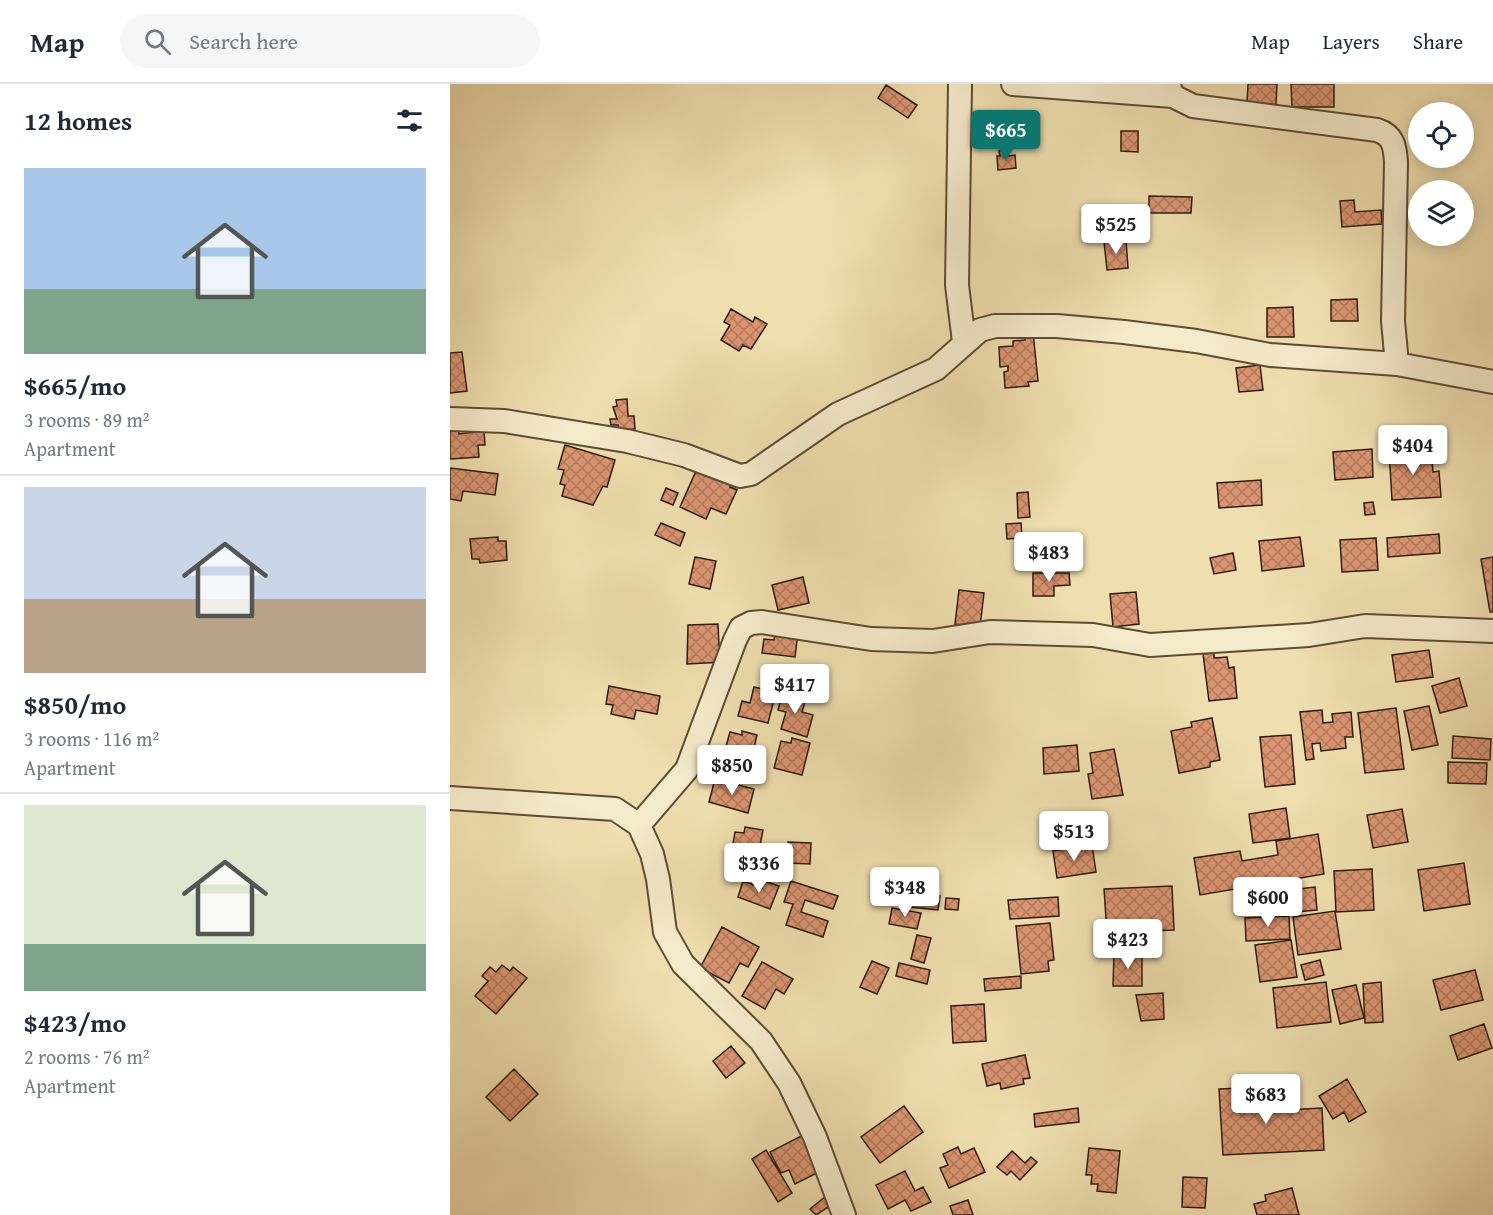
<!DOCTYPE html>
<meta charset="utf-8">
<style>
body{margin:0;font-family:"Gentium Book Plus",serif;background:#f6f6f7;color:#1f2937;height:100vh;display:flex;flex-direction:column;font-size:22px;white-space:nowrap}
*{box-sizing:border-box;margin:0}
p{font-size:20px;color:#747a83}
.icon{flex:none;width:33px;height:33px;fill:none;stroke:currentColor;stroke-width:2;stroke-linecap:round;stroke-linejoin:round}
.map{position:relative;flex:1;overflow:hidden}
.sheet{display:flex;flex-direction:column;background:#fff;width:450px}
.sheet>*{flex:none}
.fabs{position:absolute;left:958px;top:18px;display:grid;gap:12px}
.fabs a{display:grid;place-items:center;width:66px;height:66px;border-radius:50%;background:#fff;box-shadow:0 3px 15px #0003;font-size:30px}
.price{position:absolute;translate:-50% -51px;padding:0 14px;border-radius:6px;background:#fff;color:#222;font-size:20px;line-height:39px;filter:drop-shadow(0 2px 3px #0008)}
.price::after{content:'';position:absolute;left:50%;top:36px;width:18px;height:14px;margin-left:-9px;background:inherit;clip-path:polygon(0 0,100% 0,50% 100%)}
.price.on{background:#0f766e;color:#fff}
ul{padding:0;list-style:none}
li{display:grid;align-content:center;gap:12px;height:318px;padding:0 24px}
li+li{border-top:2px solid #e0e1e3}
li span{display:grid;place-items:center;height:186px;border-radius:0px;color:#555}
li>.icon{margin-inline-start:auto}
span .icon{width:108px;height:108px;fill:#fffc;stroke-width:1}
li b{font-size:26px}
h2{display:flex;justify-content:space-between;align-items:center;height:72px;padding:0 24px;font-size:26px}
header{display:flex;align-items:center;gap:36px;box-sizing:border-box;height:84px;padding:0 30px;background:#fff;border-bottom:2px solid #e0e1e3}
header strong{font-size:28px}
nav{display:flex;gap:33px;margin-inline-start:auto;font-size:21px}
.search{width:420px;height:54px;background:#f6f6f7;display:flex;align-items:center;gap:15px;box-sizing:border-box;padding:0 21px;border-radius:33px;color:#747a83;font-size:22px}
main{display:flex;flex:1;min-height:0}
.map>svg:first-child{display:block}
.building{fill:url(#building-cross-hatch);stroke:#2e1c0a;stroke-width:1.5}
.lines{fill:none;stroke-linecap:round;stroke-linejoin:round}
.street-casing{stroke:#5e4c33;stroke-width:26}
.street{stroke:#f5eacb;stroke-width:22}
</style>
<header>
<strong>Map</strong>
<div class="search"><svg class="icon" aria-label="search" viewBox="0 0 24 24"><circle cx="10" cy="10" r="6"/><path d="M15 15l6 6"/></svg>Search here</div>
<nav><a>Map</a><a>Layers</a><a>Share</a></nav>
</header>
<main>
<section class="sheet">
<h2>12 homes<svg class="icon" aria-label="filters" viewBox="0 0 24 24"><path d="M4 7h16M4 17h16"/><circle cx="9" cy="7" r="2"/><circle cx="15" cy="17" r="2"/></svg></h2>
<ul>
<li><span style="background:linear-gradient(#a9c7e8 65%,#7fa58c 0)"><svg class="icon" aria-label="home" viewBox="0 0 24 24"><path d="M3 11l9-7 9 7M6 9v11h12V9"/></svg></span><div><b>$665/mo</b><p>3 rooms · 89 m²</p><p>Apartment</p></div></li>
<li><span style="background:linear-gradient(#c9d6e8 60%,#b9a48a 0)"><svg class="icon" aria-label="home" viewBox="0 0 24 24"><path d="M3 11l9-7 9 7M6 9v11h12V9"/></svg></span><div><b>$850/mo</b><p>3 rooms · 116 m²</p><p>Apartment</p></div></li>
<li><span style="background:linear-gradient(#dfe7d0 75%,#7fa58c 0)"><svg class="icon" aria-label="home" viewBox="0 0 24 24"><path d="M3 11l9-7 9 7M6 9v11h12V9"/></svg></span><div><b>$423/mo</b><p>2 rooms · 76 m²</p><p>Apartment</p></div></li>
</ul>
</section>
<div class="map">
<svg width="1043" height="1131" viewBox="0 0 1043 1131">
<defs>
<pattern id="building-cross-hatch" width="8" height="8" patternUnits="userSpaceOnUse" patternTransform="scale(1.5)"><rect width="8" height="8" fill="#db9572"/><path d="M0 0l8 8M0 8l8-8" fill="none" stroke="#b2795c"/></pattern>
</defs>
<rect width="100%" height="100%" fill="#efdeaf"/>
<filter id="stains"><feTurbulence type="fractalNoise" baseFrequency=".00333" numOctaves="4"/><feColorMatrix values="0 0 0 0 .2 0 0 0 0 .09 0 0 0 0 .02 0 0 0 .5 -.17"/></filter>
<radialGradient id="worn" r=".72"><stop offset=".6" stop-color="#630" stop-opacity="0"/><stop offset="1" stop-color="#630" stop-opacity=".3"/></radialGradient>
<path class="building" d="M798,0H827L826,21L797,19Z
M841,0H884V23H842Z
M436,1L467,21L458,34L428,14Z
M671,47H688V68L671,67Z
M557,66L558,72L565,71L566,84L548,86L547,72H550L549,67Z
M699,112L742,113L741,129H699Z
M904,116L905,128L931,126L932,140L892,143L890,117Z
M677,128H690L689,141H676Z
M676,156L678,184L657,186L654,158Z
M907,215L908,237H881V216Z
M843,223L844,253H817V224Z
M281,225L303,238L305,233L317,240L301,265L293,261L289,267L271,256L280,241L274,238Z
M583,248L588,297L578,298L579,302L555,304L554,288L558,287V282L550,283L549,263L563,262V257L575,256V249Z
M12,268L17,307L0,309V269Z
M810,281L813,306L789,308L786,284Z
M177,315L178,332H184L185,345L169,346L168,341H161L160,335H167L163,323L167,322L166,316Z
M8,343L9,350L34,347L35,361H28L29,373L0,375V344Z
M115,361L165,376L157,403L153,402L143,421L112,412L115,401L110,400L114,386L108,385Z
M971,364V375L982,374L983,388L989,387L991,413L942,416L939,366Z
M922,365L923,393L885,396L883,368Z
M0,384L48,390L45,411L13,407L11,417L0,415Z
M258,384L284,395L280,403L287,406L276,430L261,424L256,435L230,423L246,387L255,391Z
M811,396L812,421L769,424L767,399Z
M216,404L228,409L223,421L211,416Z
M578,408L580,433L568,434L567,409Z
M923,418L925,430L915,431L914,419Z
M211,439L235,449L230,462L205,451Z
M571,439L572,454L557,455L556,440Z
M989,450L990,469L938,473L937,454Z
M48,453V457H56L57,476L30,479L29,475H22L20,455Z
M850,453L854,482L812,487L809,457Z
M926,454L928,486L892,488L890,456Z
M627,458L630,482L615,484L612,460Z
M783,469L786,486L764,490L760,474Z
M245,473L266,477L260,505L239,500Z
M1043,473V528H1040L1031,475Z
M583,489H619L620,501L604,502V512H583Z
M353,493L359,519L328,526L322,501Z
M509,506L534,509L530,543L505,540Z
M686,508L689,540L663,543L660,510Z
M268,540L269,562H273L274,578L237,580L238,541Z
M325,546L348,549L345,573L312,569L314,555L324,556Z
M979,566L983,593L946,598L942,571Z
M764,569V574L777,573L779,584L784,583L787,614L759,617L753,570Z
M1009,594L1017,622L990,629L982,602Z
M159,602L210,612L207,630L186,626L184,635L161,630L163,621L156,620Z
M304,603L326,608L318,639L288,632L292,617L300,619Z
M333,608L356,615L352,628L363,631L357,653L331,645L336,628L328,626Z
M979,622L988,661L962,666L954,627Z
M946,624L954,685L915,689L908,629Z
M872,626L873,639L883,638L882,630L901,628L903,653H895L896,664L871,667L870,659L862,660L864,675L856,676L850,628Z
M762,634L770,676L760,678V683L729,689L721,647L742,643L741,638Z
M292,647L307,651L300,681L273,673L280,648L292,651Z
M841,651L845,700L815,703L810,653Z
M1003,652L1041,655L1040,676L1002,674Z
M342,654L360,659L352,691L324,684L331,657L341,659Z
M627,661L629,687L594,690L593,664Z
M664,665L673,711L642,715L638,690L643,689L640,669Z
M998,678L1037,679L1036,700L998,699Z
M265,695L304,705L298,729L259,718Z
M836,724L840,754L803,759L799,730Z
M952,725L958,758L923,764L917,731Z
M295,743L313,746L307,777L281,772L285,748L294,749Z
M868,750L874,790L750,811L744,774L790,767L792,777L828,771L826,757Z
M338,758L361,759L360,780L337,779Z
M642,761L646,788L607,794L603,767Z
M1014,779L1020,820L974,827L968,786Z
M922,785L924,826L886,828L884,787Z
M293,797L312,804L314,797L329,802L320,825L288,813Z
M341,797L388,812L383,825L355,816L351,828L378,837L373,853L336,841L343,820L334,818Z
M722,802L724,846L657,849L654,805Z
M865,803L867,826L833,829L831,807Z
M461,809L490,812L488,826L460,823Z
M608,813L609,832L560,835L558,816Z
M496,814L509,815L508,826L495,825Z
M442,824L471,829L467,845L439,840Z
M885,827L891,865L848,871L843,833Z
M839,832L840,855L796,857L795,834Z
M600,839L604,876L598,877L599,887L571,890L566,842Z
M272,843L309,863L298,883L290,879L279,899L250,884Z
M467,851L481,854L474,879L461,875Z
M841,856L847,893L810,898L805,861Z
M664,869H692V902H663Z
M870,876L874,891L855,896L851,881Z
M422,877L439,884L427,910L410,903Z
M312,878L343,895L334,910L326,905L315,925L292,912Z
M449,879L480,886L477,900L446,892Z
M52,881L60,887L63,883L77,894L46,930L25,912L38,897L32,892L40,883L46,888Z
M1025,886L1033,916L991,926L983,896Z
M571,892V904L535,907L534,895Z
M876,898L881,938L827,944L823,904Z
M931,898L933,938L915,939L913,900Z
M906,901L914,934L890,940L882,906Z
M713,909L714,935L691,937L686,911Z
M534,920L536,957L503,959L501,922Z
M1034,940L1042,964L1008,976L1000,952Z
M281,962L295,979L276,994L263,977Z
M575,971L580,994L573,995L574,1000L551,1005L550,999L537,1002L532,980Z
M64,985L88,1010L60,1037L36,1013Z
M897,995L916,1028L899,1038L894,1028L883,1035L869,1012Z
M816,1003L817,1027L872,1024L874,1066L773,1071L769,1005Z
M454,1022L473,1048L430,1079L411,1053Z
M628,1024L629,1038L585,1043L584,1030Z
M357,1049L375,1085L345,1100L339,1086L331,1089L320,1068Z
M508,1063L511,1070L524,1064L535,1088L499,1104L490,1084L498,1081L493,1070Z
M639,1064L670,1067L666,1109L647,1107L648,1100H641L642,1091H636Z
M316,1066L342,1109L328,1118L302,1075Z
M562,1067L575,1079L581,1073L587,1078L570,1096L561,1087L557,1091L547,1083Z
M455,1087L465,1107L473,1103L481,1118L461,1127L455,1116L438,1125L426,1101Z
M733,1093L757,1094L755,1124L732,1123Z
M842,1104L849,1131H807L804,1120L816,1117L815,1111Z
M376,1112L383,1120L366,1131L360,1125Z
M518,1116L523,1131H503L500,1122Z"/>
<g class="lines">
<g class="street-casing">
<path id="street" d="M510,0L507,201L514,258
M563,0L723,12
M718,0L723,12L743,22L927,46C943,51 945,62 946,78L943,237L947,280
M0,335L54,337L177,357L234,371L290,392L301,390L388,330L486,285L530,246L545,242H607L674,248L746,257L820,271L947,280L1043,298
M0,714L165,725L189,741L202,770L208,795L215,848L233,880L311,957L339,999L365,1053L394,1131
M189,741L237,685L285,556L291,544L301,539L312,538L421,555L483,557L540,548L643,551L700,561L859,551L915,542L1043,547"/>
</g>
<use href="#street" class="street"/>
</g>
<rect width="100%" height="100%" filter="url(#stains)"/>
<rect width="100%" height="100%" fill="url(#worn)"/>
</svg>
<div class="fabs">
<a><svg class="icon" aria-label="locate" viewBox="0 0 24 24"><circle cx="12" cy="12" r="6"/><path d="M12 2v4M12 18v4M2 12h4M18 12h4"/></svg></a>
<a><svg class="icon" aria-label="layers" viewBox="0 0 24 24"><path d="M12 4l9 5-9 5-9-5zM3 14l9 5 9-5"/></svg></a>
</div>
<b class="price on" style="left:556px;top:77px">$665</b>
<b class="price" style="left:666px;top:171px">$525</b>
<b class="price" style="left:963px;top:392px">$404</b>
<b class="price" style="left:599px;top:499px">$483</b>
<b class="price" style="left:345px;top:631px">$417</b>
<b class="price" style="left:282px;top:712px">$850</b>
<b class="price" style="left:624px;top:778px">$513</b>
<b class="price" style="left:309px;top:810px">$336</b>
<b class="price" style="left:455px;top:834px">$348</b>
<b class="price" style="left:818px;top:844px">$600</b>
<b class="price" style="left:678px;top:886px">$423</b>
<b class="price" style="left:816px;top:1041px">$683</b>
</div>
</main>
